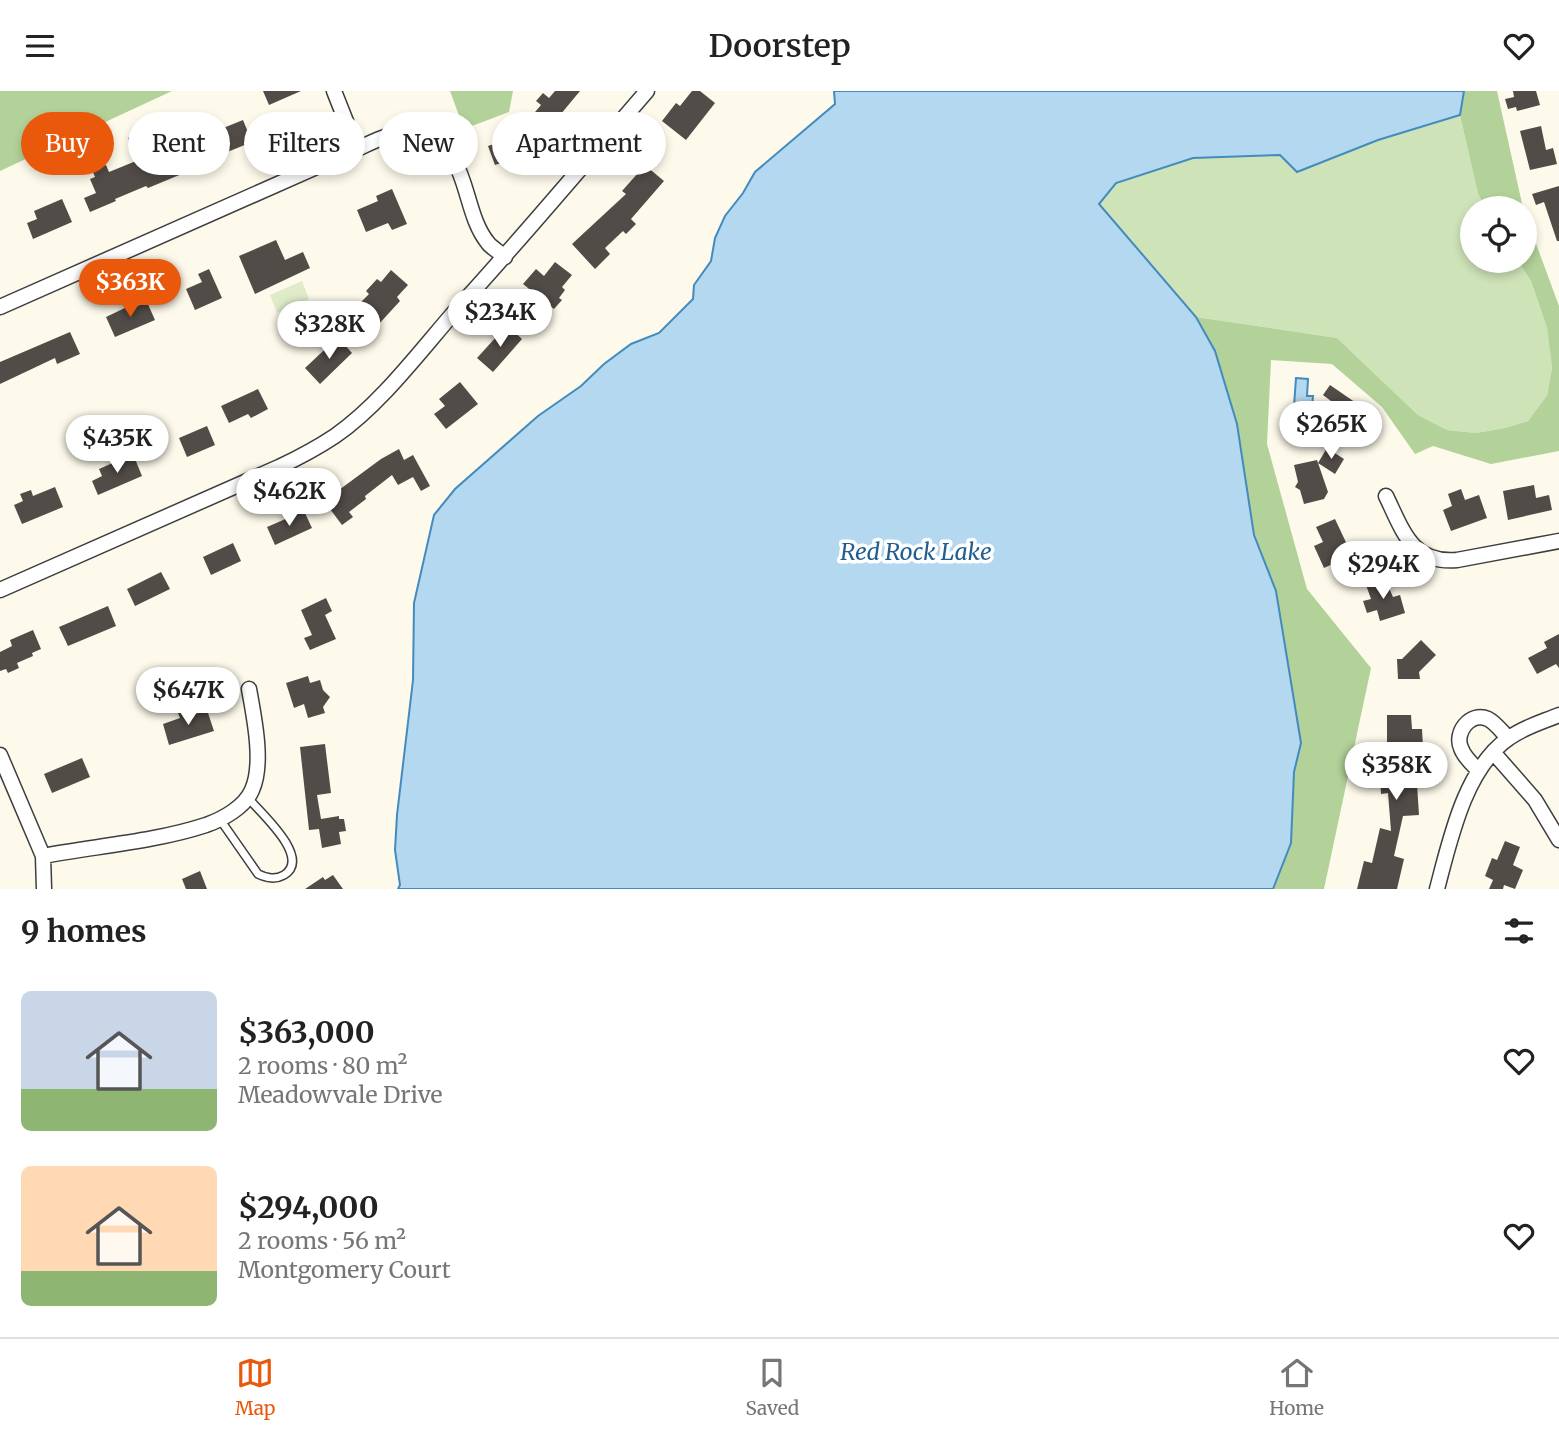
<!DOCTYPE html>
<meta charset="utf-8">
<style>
body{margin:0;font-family:Merriweather,serif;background:#f6f6f6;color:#222;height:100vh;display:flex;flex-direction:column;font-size:26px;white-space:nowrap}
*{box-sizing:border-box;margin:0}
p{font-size:23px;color:#767676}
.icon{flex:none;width:38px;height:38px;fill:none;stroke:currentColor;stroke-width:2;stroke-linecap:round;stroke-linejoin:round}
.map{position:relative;height:798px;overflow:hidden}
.side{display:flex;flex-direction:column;background:#fff;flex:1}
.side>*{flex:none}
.hud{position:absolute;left:21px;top:21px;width:700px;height:63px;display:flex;gap:14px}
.controls{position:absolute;left:1460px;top:105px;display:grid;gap:14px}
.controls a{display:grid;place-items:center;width:77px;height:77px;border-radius:50%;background:#fff;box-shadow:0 4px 10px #0003;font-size:35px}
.price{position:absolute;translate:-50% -60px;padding:0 16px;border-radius:24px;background:#fff;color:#222;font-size:23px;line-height:46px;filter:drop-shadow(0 2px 4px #0008)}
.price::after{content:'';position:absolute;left:50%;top:42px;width:21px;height:16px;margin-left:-10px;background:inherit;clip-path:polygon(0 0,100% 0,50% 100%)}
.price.active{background:#ea580c;color:#fff}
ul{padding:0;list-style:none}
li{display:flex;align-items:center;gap:21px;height:175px;padding:0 21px}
li span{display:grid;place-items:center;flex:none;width:196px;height:140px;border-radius:10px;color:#555}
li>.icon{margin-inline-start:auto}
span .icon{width:84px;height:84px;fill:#fffc;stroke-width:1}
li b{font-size:30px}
h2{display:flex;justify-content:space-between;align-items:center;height:84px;padding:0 21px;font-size:30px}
.chip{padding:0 24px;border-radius:32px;background:#fff;box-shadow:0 4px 10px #0003;font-size:24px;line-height:63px}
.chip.active{background:#ea580c;color:#fff}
header{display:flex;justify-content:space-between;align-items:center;height:91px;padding:0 21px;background:#fff;font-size:32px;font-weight:600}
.dock{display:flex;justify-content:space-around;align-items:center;height:98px;border-top:2px solid #e0e0e0;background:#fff;font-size:19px;color:#767676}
.dock a{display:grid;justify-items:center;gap:4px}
.dock .active{color:#ea580c}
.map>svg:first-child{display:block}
.green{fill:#cee3b8}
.forest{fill:#b2d299}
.pitch{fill:#dfebc9}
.water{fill:#b4d8ef;stroke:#438bbe;stroke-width:2}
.building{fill:#524c48}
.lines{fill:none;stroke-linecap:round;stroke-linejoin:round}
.service-casing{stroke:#3e3e3e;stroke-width:10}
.minor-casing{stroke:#3e3e3e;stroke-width:17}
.service{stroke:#fff;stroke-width:7}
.minor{stroke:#fff;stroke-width:14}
.labels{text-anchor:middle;stroke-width:7;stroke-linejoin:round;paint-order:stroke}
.water-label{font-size:23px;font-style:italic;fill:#225d8f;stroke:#fff}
</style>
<header><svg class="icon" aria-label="menu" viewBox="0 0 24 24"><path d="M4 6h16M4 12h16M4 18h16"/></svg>Doorstep<svg class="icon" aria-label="heart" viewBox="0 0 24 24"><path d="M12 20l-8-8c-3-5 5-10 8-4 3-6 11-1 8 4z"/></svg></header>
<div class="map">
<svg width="1559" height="798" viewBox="0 0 1559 798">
<rect width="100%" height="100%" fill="#fdfaeb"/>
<path class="green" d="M1460,24L1478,103L1486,117H1472V170H1518L1531,190L1547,237L1552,277L1547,306L1528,330L1505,337L1476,342L1447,339L1418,324L1337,247L1196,226L1099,114L1116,92L1193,67L1280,64L1379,49Z"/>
<path class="forest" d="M0,0H172L0,80Z
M450,0H513L509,21L464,38Z
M1464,0H1497L1523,117H1486L1478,103L1460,24Z
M1524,120L1559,215V360L1491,373L1433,355L1415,363L1382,316L1332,273L1271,269L1267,353L1307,498L1371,577L1324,798H1273L1291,752L1294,681L1301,652L1276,500L1254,444L1237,333L1215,260L1196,226L1337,247L1418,324L1447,339L1476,342L1505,337L1528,330L1547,305L1552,277L1547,237L1531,190L1518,170H1524Z"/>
<path class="pitch" d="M302,190L309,208L277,222L270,204Z"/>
<path class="water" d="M834,0H1464L1460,24L1378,49L1297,81L1280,64L1193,67L1116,92L1099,113L1196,226L1215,260L1237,333L1254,444L1276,500L1301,652L1294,681L1291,752L1273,798H398L400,794L395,759L397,724L413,589L414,512L434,424L455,398L538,325L581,295L604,273L631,253L659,242L693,208L694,194L711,170L715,147L725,125L743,102L755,81L835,13Z
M147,39L149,40L152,52L131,57L129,47Z
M1296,287L1308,288L1307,305H1313L1312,316L1294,315Z"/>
<path class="building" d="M263,0H301L269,14Z
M555,0H580L546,41L530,27L541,14L536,10L543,2L549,7Z
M692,0H700L715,12L686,49L662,30L676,12L680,15Z
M1513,0H1536L1540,14L1517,20L1516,16L1508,18L1505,8L1514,6Z
M243,29L252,51L188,77L189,80L148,97L146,95L115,108L116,110L90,121L84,107L96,102L90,88L95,86L92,79L106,74L109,81L136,70L135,68L162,56L168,70L200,56L196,48Z
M1541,35L1546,59L1553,57L1557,73L1530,79L1520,40Z
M520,44L527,63H523L527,76L515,80L511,69L495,74L488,55Z
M640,55L653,67L646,75L664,90L631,128L636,133L626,143L623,140L605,157L610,163L595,178L572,153L626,103L622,100L638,82L626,72Z
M1559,95V150H1557L1544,111L1536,114L1532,103Z
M392,98L407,133L392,139L388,132L366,141L357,119L378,110L376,105Z
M62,108L72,131L33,148L27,132L37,128L34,120Z
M276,149L285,169L303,161L310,177L255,203L239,165Z
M555,171L572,184L562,196L565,199L559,207L562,209L554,218L523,193L536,178L544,185Z
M209,178L222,207L195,219L186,198L202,191L198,183Z
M391,179L408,194L397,206L400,210L378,234L357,215L369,203L366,200L377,188L381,191Z
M147,211L155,229L115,246L106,226L131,214L133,217Z
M507,234L522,248L493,281L477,267Z
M70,241L80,263L57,273L55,267L0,293V271Z
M338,246L352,262L320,293L305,277Z
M460,291L478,313L446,338L434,323L445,315L439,308Z
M1330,294L1375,325L1367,336L1350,323L1342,334L1316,333L1317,320L1347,322L1323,304Z
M258,298L268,318L251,327L248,323L229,332L221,315Z
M207,335L215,354L187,366L179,347Z
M1327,357L1344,368L1335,383L1318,372Z
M399,358L404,369L413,364L430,395L421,400L413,386L398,394L392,384L365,405L366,408L349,421L353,426L342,434L324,410L381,368Z
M133,363L142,385L98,404L92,390L102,385L99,378Z
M1317,369L1328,401L1324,408L1304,413L1300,399L1295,396L1298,391L1294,374Z
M1534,394L1536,407L1549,404L1552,419L1508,429L1503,400Z
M55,396L63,416L22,433L14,414L23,410L20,403L31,399L33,405Z
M1461,398L1465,409L1479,404L1487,427L1451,440L1443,419L1452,415L1448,403Z
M304,420L312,437L275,454L267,436Z
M1335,428L1352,464L1324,477L1314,455L1323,451L1316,436Z
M233,452L241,470L211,484L203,466Z
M161,481L170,498L135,515L127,498Z
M1385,488L1393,506L1400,504L1405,522L1380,530L1377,519L1367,522L1363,510L1371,508L1366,494Z
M326,507L332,520L325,524L336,548L310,559L304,547L312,544L301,519Z
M108,515L116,535L68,555L59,536Z
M33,539L41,558L32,562L33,565L17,572L19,577L8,582L6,578L0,580V561L12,555L10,549Z
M1559,543V577L1556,573L1537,583L1528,567L1547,557L1544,551Z
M1421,549L1436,564L1419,581L1420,588H1398L1397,568H1402Z
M308,585L310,592L320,589L323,599L330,606L323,616L325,622L308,627L304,613L294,617L286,592Z
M191,618L192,624L207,619L214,640L169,654L163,633L180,627L178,622Z
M1387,624H1411L1412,638H1422L1425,693H1417L1419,724L1403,725L1394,765L1404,768L1397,798H1357L1364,770L1372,772L1380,737L1391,740L1388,702L1381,703L1380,686L1387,685L1386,677L1393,676V653H1387Z
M325,653L331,702L317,704L321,728L339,725V728H344L346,740L339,741L341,753L322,757L319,738L309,739L300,656Z
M82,667L90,686L52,702L44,683Z
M1505,750L1520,756L1513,774L1523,779L1515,798L1504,794L1503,798H1489L1493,789L1485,785L1492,767L1497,769Z
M200,780L207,798H186L182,788Z
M333,784L343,798H305L323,786L325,789Z"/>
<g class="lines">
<g class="service-casing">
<path id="service" d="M219,727L258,783C267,787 275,789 284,784C312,767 261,722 248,707"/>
</g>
<g class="minor-casing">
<path id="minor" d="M334,0L357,58
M0,216L357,58C370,52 384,45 397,42C406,41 415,42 424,45C471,60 461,119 488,152C492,157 499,161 505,166
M1386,405C1403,440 1412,473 1457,469L1559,450
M0,499L279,376C298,367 317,357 335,345C381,313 420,260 457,218C522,147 584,73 647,0
M1493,661L1535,709L1559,749
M0,664L43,765L44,798
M1478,679C1472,673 1464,666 1461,657C1454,642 1470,620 1488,628C1496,632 1502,641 1508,647
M43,765C96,755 154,751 206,734C223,728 245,716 252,699C264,673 254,626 249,598
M1437,798C1450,749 1465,677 1509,647C1524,636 1542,631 1559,624"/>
</g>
<use href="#service" class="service"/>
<use href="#minor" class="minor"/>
</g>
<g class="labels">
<g class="water-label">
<text x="916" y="469">Red Rock Lake</text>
</g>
</g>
</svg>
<div class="controls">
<a><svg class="icon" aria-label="locate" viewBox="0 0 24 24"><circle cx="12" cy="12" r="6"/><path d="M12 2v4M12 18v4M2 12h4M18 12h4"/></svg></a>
</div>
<b class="price active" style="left:130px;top:228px">$363K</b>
<b class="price" style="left:500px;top:258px">$234K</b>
<b class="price" style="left:329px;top:270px">$328K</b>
<b class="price" style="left:1331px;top:370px">$265K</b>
<b class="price" style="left:117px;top:384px">$435K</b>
<b class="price" style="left:289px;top:437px">$462K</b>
<b class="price" style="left:1383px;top:510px">$294K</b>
<b class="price" style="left:188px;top:636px">$647K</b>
<b class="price" style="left:1396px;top:711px">$358K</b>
<div class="hud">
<a class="chip active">Buy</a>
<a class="chip">Rent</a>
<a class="chip">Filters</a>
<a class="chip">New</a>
<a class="chip">Apartment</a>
</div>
</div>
<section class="side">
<h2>9 homes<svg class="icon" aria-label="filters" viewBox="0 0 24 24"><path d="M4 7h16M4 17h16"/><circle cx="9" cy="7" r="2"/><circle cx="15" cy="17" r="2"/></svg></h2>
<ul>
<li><span style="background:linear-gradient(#c9d6e8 70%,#8fb573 0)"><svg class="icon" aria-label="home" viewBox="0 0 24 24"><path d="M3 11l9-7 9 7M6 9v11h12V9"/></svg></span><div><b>$363,000</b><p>2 rooms · 80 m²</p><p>Meadowvale Drive</p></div><svg class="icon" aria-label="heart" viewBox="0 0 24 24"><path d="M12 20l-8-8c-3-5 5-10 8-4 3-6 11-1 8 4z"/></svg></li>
<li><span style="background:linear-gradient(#ffd9b3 75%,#8fb573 0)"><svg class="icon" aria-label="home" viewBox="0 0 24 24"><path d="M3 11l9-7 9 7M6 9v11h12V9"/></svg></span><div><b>$294,000</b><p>2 rooms · 56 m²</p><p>Montgomery Court</p></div><svg class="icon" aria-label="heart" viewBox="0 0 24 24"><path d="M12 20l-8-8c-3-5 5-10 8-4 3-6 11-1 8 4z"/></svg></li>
</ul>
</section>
<nav class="dock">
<a class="active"><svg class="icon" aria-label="map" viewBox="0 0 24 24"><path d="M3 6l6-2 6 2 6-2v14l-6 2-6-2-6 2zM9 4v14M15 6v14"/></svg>Map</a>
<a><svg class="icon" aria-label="saved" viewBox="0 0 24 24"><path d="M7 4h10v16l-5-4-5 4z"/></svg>Saved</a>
<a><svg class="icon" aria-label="home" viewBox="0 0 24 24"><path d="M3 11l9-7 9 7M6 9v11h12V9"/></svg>Home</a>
</nav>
